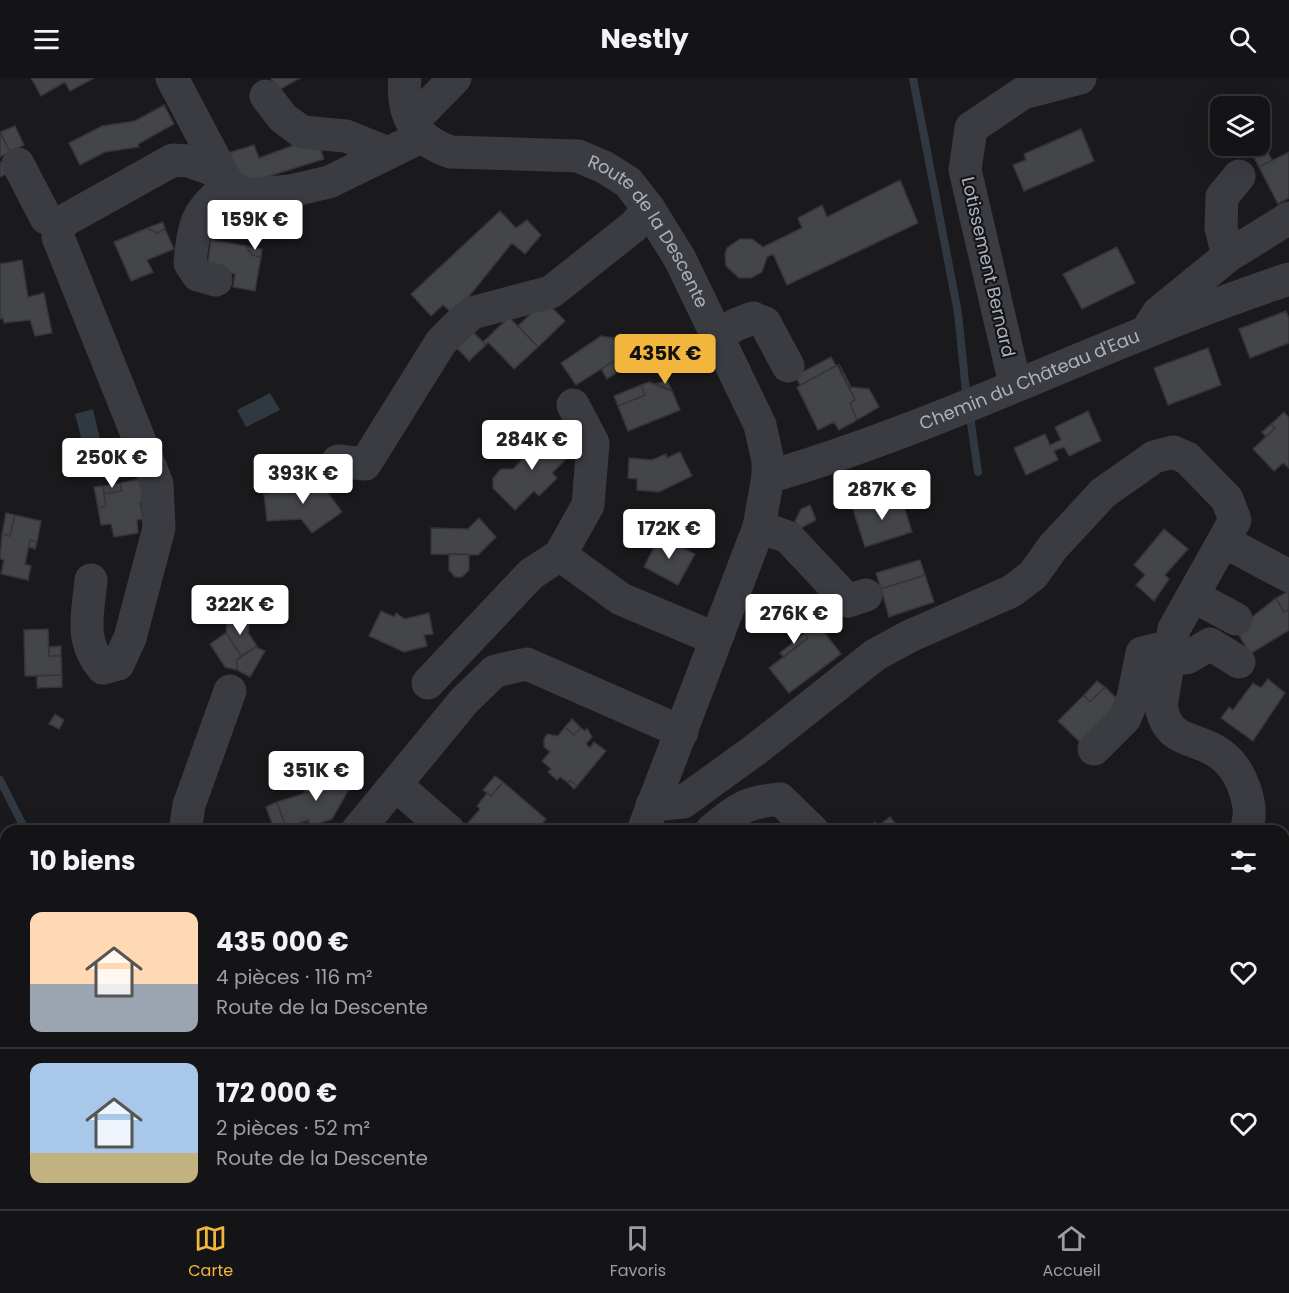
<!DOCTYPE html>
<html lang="fr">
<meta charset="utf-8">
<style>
body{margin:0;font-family:Poppins,sans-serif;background:#1d1d1f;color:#f1f3f6;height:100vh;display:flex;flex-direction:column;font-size:22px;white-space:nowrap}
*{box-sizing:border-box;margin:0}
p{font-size:20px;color:#9d9ea1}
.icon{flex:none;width:33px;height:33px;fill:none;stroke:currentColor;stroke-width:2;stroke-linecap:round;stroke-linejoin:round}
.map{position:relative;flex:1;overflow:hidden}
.details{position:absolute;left:0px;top:747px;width:1290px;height:384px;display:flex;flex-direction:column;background:#141416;border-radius:18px 18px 0 0;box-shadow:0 6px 24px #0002,0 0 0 2px #333335}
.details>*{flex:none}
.controls{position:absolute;left:1210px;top:18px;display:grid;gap:12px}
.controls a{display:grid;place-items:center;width:60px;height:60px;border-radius:12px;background:#141416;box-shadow:0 6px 24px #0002,0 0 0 2px #333335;font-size:30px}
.price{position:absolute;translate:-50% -51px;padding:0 14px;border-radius:6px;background:#fff;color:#222;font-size:20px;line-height:39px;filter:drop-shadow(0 2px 3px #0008)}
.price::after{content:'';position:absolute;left:50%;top:36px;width:18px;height:14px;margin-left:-9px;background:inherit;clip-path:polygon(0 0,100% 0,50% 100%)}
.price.on{background:#f3b63c;color:#111}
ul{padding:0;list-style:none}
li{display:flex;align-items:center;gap:18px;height:150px;padding:0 30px}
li+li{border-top:2px solid #333335}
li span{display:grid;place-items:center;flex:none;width:168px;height:120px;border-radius:12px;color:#555}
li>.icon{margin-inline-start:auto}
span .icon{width:72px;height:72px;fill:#fffc;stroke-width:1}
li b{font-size:26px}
h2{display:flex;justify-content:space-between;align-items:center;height:72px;padding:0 30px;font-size:26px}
header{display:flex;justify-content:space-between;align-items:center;height:78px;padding:0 30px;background:#141416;font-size:27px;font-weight:700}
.tab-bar{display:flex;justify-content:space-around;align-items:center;height:84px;border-top:2px solid #333335;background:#141416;font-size:16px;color:#9d9ea1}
.tab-bar a{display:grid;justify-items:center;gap:3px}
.tab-bar .on{color:#f3b63c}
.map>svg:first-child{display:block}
.water{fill:#303941}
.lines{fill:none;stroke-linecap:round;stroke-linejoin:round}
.stream{stroke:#303941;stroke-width:8}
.building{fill:#444549;stroke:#343439;stroke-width:1.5}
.minor{stroke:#3b3c42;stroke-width:33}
.labels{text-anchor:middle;stroke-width:4.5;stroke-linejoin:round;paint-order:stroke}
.street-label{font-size:18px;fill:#adb1bc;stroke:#151518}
</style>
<header><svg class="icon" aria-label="menu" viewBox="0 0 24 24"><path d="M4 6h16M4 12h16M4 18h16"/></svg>Nestly<svg class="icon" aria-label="search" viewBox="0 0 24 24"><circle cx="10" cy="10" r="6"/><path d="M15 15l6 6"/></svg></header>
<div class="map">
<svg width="1289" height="1131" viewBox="0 0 1289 1131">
<rect width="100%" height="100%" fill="#1a1a1d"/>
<path class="water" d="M270,315L280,332L246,349L237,332Z
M93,331L102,370L85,375L75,336Z"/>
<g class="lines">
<path class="stream" d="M913,0L958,235L966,314
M970,338L978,394
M0,702L26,753
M218,1125L221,1131"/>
</g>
<path class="building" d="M31,0H94L70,13L65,4L41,18Z
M271,0H300L279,12Z
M164,27L174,46L138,66L139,69L105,74L80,87L69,65L102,48L135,43Z
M15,48L24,67L10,74L0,54Z
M1081,51L1094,83L1024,113L1013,87L1026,82L1024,76Z
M0,55L10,74L0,79Z
M316,59L324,81L244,106L228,75L254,67L259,80Z
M1261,62L1272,82L1259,89L1249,69L1260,68Z
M1289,74V120L1278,126L1259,89Z
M0,83L6,96L0,99Z
M900,102L918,145L787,207L773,176L767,179L762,194L751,200H739L726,188L725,176L727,170L740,161H752L763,169L802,150L798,140L822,127L827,139Z
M500,133L516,150L527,142L541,157L525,176L512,165L454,237L443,227L431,238L411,216Z
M163,144L165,151L157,155L147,150Z
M147,150L157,155L165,151L174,171L147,182L153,194L131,203L114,164Z
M211,162L246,168L252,177L261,179L255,213L233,209L235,196L207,191Z
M246,168L262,171L261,179L252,177Z
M1117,169L1135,205L1082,231L1063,196Z
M22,182L28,219L44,215L52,255L35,258L30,242L4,245L3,240L0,241V186Z
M545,222L565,243L538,269L518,248Z
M1286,233L1289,241V265L1250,280L1239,251Z
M509,239L538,269L514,291L488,264L486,267L483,264Z
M471,252L486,267L469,283L455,268Z
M620,256L631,272L624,277L613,260Z
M601,258L613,260L630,286L621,292L615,282L576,307L561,285Z
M1208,270L1221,307L1168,327L1154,290Z
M831,279L836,288L800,307L795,298Z
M615,282L621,292L607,301L601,291Z
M839,286L851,309L869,311L879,329L857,342L850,325L855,322Z
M837,287L855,322L850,325L857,342L839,352L834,344L818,352L797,309Z
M667,302L672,313L656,306Z
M649,304L672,313L680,332L628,353L618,328L645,317L641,307Z
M641,307L645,317L618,328L614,318Z
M1088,333L1101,363L1069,378L1064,369L1054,373L1058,382L1026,397L1014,370L1045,356L1050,367L1061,362L1055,349Z
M1284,334L1289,340V390L1283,385L1274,393L1253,371L1275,350L1271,346Z
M1271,346L1275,350L1266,359L1262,354Z
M539,355H550L571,376L552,395L557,400L539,418L534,413L515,432L493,410V400L501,391H513L530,373V363Z
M680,374L692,398L659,414L637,412V401L628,400L629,380L652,382L666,376L667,380Z
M312,392L316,398L290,416L286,409Z
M316,398L342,434L312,455L301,441L267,443L264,416L288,414L290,416Z
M143,400L146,421L140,424L143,441L137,442L138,455L114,459L111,446L101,447L98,430L106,428L104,416L122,413L120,405Z
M120,405L122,413L104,416L103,408Z
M103,408L106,428L98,430L94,409Z
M902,421L912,454L865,469L852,428L864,424L865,428L884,422L886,426Z
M810,427L816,442L799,451L795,443L801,431Z
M6,435L15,437L10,458L2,456Z
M15,437L41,443L37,464L30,462L25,486L31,488L28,502L1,496L4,482L0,481L2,456L10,458Z
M479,440L496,459L478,477L431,476V450L468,451Z
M1164,451L1188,471L1165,497L1169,501L1154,523L1136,507L1145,497L1134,487Z
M660,458L695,476L678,507L644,489Z
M30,462L37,464L35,471L29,469Z
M449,476H469V492L462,499H455L449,492Z
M920,482L925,497L881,511L876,495Z
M925,497L934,524L889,539L881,511Z
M1289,513V532L1284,534L1276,520Z
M1276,520L1284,534L1289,532V552L1250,576L1236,552Z
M381,533L394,539L396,535L405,541L429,535L433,556L424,557L427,568L404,574L369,558Z
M227,542H250L248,555L257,568L241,578L226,555Z
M818,546L841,576L789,615L769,590L808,560L805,555Z
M48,551L49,578H61L62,597L25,598L24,552Z
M226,555L241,578L237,582V592L225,589L210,566Z
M805,555L808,560L784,579L780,575Z
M61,568V578H49V569Z
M256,569L265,573L250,599L237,592V582Z
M62,597V609L37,610V598Z
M1268,601L1285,615L1253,663L1221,640L1229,629L1233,632L1253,605L1261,610Z
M1097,603L1105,609L1090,624L1084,617Z
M1105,609L1123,627L1083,667L1058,643L1084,617L1090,624Z
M55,636L64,642L59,651L49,646Z
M572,641L581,650L574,657L565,649Z
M565,649L574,657L581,650L585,653L587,650L592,659L586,666L590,670L594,664L606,673L577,708L570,702L568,705L560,699L557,702L548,694L551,691L542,683L550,674L544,669V661L547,656L558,658Z
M320,686L326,690L312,713L303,716Z
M326,690L352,706L332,741L310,748L308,742L286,750L277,724L312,713Z
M495,698L503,704L491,718L483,712Z
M570,702L577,708L574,711L568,705Z
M503,704L546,741L536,753L506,751L478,753L468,745L480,731L477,728L487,715L491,718Z
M277,724L285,747L274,751L266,729Z
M890,739L901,753H871L878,748Z
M875,744L878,748L871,753H862Z
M1046,1125H1106L1097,1131H1050Z"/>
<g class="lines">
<g class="minor">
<path d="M172,0L222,95"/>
<path id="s1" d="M405,0C401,37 416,63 451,74L578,78L604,89L628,104L649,131L680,181L760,347L768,383V399L759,449L643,753"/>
<path d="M266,18L283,40L302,54L346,58L388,75"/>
<path d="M412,44L455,0"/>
<path d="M18,86L46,140L60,145"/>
<path d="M1228,178L1221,150L1222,119L1239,98"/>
<path d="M216,202L198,197L190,185C194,145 196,133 229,108"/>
<path d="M1151,246L1158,235L1228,178L1289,140"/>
<path d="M718,258L735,247L753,240L765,245L788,288"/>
<path d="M1015,306L965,92L971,50L1023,15L1080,0"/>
<path d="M338,383L365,386L441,264L456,249L472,235L551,214L634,148L649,131"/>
<path id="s2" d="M768,399C947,347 1113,259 1289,201"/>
<path d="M759,449L788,459L848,523L866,517"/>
<path d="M1225,464L1289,498"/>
<path d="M560,477L621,521L716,561"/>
<path d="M91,502C88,536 79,562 103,590L118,586L130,560L159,450L157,406L58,159L60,145L173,82L189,83L222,95L229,108L247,117L290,113L329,104L421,59"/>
<path d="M1193,518L1236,541"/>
<path d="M1169,578L1187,580L1210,566L1239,584"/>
<path d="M428,605L531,496L560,477L588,427L593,365L573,327"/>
<path d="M1094,671L1125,640L1133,620L1142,575L1171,568"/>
<path d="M397,708L449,753"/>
<path d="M652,727L683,724L755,672L875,577L910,558L1012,513L1033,497L1053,469L1103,415L1154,379L1173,374L1187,380L1227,421L1235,442L1174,551L1161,628C1168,666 1194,658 1219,675C1233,685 1239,696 1245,712C1250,729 1251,736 1246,753"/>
<path d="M185,753L189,727L230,613"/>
<path d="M357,753L464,623L495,593L527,586L682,654"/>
<path d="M711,753C737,731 745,724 780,721L813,753"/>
<path d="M801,1125L820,1131"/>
<path d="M492,1131L495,1125"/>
<path d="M921,1131L928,1125"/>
</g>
</g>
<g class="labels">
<g class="street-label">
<text dy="6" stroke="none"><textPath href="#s1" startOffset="330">Route de la Descente</textPath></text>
<text transform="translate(988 189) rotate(77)" y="6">Lotissement Bernard</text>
<text dy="6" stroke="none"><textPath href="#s2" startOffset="279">Chemin du Château d'Eau</textPath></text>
</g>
</g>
</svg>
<div class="controls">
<a><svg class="icon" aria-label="layers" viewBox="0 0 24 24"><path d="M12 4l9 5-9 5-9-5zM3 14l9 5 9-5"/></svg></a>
</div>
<b class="price" style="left:255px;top:173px">159K €</b>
<b class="price on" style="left:665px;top:307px">435K €</b>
<b class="price" style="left:532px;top:393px">284K €</b>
<b class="price" style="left:112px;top:411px">250K €</b>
<b class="price" style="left:303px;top:427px">393K €</b>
<b class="price" style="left:882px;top:443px">287K €</b>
<b class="price" style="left:669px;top:482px">172K €</b>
<b class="price" style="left:240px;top:558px">322K €</b>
<b class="price" style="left:794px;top:567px">276K €</b>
<b class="price" style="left:316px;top:724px">351K €</b>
<section class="details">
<h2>10 biens<svg class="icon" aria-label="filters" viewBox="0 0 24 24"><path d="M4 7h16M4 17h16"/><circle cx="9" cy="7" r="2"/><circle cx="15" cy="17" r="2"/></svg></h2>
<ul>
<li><span style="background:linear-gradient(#ffd9b3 60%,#9aa5b1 0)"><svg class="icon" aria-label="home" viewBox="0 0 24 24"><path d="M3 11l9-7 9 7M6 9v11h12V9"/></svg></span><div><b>435 000 €</b><p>4 pièces · 116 m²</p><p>Route de la Descente</p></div><svg class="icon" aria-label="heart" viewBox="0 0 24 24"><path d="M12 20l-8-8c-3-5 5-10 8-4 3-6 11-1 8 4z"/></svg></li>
<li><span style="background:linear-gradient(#a9c7e8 75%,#c2b280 0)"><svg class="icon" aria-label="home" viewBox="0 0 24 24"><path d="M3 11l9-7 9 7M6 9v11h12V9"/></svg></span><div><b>172 000 €</b><p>2 pièces · 52 m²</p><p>Route de la Descente</p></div><svg class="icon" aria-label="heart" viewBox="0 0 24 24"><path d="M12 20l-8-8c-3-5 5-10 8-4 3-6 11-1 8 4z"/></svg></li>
</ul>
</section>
</div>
<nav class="tab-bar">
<a class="on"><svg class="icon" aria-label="map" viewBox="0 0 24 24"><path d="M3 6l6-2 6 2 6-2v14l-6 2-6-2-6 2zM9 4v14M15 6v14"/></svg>Carte</a>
<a><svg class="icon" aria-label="saved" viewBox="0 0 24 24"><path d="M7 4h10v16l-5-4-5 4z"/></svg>Favoris</a>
<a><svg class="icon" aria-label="home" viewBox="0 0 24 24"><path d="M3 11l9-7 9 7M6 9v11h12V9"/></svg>Accueil</a>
</nav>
